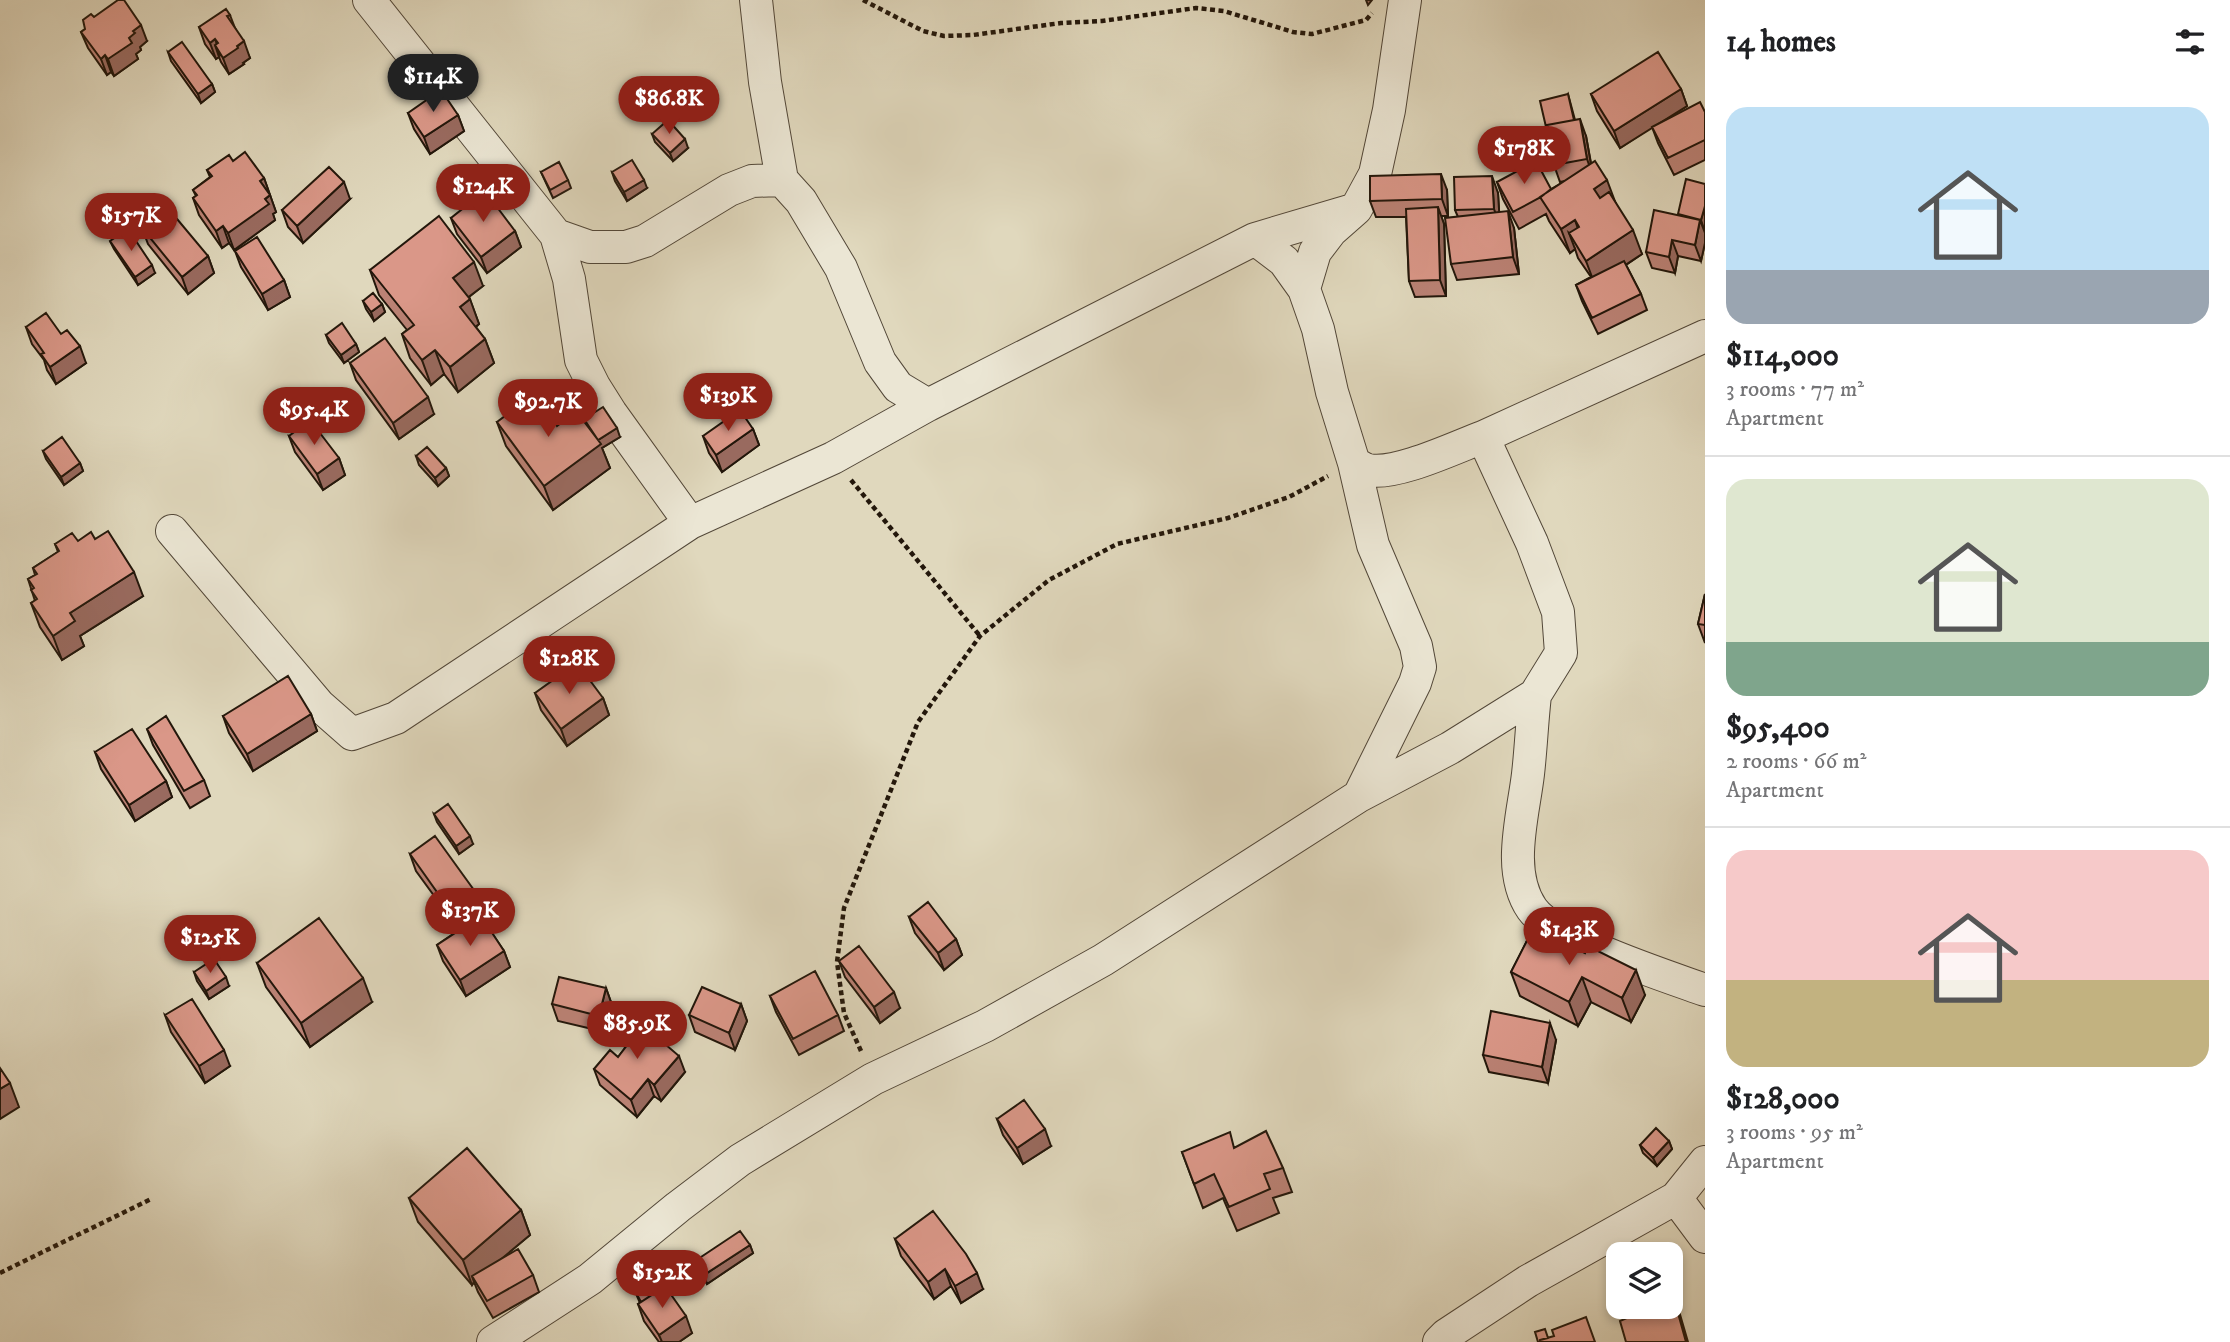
<!DOCTYPE html>
<meta charset="utf-8">
<style>
body{margin:0;font-family:"IM FELL DW Pica",serif;background:#f6f6f6;color:#202124;height:100vh;display:flex;flex-direction:column;font-size:26px;white-space:nowrap}
*{box-sizing:border-box;margin:0}
p{font-size:23px;color:#757577}
.icon{flex:none;width:38px;height:38px;fill:none;stroke:currentColor;stroke-width:2;stroke-linecap:round;stroke-linejoin:round}
.map{position:relative;flex:1;overflow:hidden}
.drawer{display:flex;flex-direction:column;background:#fff;width:525px}
.drawer>*{flex:none}
.buttons{position:absolute;left:1606px;top:1242px;display:grid;gap:14px}
.buttons a{display:grid;place-items:center;width:77px;height:77px;border-radius:14px;background:#fff;box-shadow:0 4px 10px #0003;font-size:35px}
.price{position:absolute;translate:-50% -60px;padding:0 16px;border-radius:24px;background:#8f2418;color:#fff;font-size:23px;line-height:46px;filter:drop-shadow(0 2px 4px #0008)}
.price::after{content:'';position:absolute;left:50%;top:42px;width:21px;height:16px;margin-left:-10px;background:inherit;clip-path:polygon(0 0,100% 0,50% 100%)}
.price.selected{background:#222;color:#fff}
ul{padding:0;list-style:none}
li{display:grid;align-content:center;gap:14px;height:371px;padding:0 21px}
li+li{border-top:2px solid #e0e0e0}
li span{display:grid;place-items:center;height:217px;border-radius:21px;color:#555}
li>.icon{margin-inline-start:auto}
span .icon{width:126px;height:126px;fill:#fffc;stroke-width:1}
li b{font-size:30px}
h2{display:flex;justify-content:space-between;align-items:center;height:84px;padding:0 21px;font-size:30px}
main{display:flex;flex:1;min-height:0}
.map>svg:first-child{display:block}
.lines{fill:none;stroke-linecap:round;stroke-linejoin:round}
.street-casing{stroke:#524738;stroke-width:34}
.path{stroke:#23170b;stroke-width:4.5;stroke-dasharray:5 3.5;stroke-linecap:butt}
.street{stroke:#ebe6d4;stroke-width:32}
.wall{fill:#bb8275;stroke:#23170b;stroke-width:2}
.shaded-wall{fill:#996a5f;stroke:#23170b;stroke-width:2}
.building{fill:#da9788;stroke:#23170b;stroke-width:2}
</style>
<main>
<div class="map">
<svg width="1705" height="1342" viewBox="0 0 1705 1342">
<rect width="100%" height="100%" fill="#e0d8bd"/>
<filter id="stains"><feTurbulence type="fractalNoise" baseFrequency=".00286" numOctaves="4"/><feColorMatrix values="0 0 0 0 .2 0 0 0 0 .09 0 0 0 0 .02 0 0 0 .5 -.17"/></filter>
<radialGradient id="worn" r=".72"><stop offset=".6" stop-color="#630" stop-opacity="0"/><stop offset="1" stop-color="#630" stop-opacity=".3"/></radialGradient>
<g class="lines">
<g class="street-casing">
<path id="street" d="M369,0L556,235L569,279L581,360L594,386L611,413L690,523
M756,0L765,82L782,180
M556,235L590,247H626L645,241L729,190L752,181L782,180L801,201L841,268L880,362L898,387L928,405L1255,239L1356,209
M1255,239L1284,261L1304,289L1318,329L1332,392L1354,463C1358,465 1364,469 1368,470C1396,476 1456,447 1483,437
M1304,289L1315,252L1331,231L1356,209L1375,174L1389,110L1405,0
M1354,463L1373,545L1416,646L1420,667L1415,683L1359,796
M172,531L319,705L352,734L396,718L690,523L833,458L928,405
M1535,695C1532,721 1531,748 1528,774C1523,817 1506,871 1532,909C1554,940 1666,976 1705,990
M1676,1198L1705,1237
M493,1342L590,1279L678,1207L740,1160L873,1079L985,1026L1103,960L1359,796L1450,748L1535,695L1561,653L1558,612L1532,543L1483,437L1705,336
M1439,1342L1446,1335L1528,1281L1676,1198L1705,1162"/>
</g>
<path class="path" d="M863,0L923,31L944,36L973,35L1061,23L1102,21L1196,8L1224,11L1293,32L1312,34L1366,20L1372,13
M851,480L980,636
M861,1051L844,1013L837,962L844,908L918,722L980,636L1049,580L1117,544L1228,518L1289,497L1328,476
M0,1273L151,1199"/>
<use href="#street" class="street"/>
</g>
<path class="wall" d="M230,15L235,28L250,58L243,63L244,64L229,74L221,62L219,57L216,59L205,44L199,27Z
M94,17L147,41L140,47L141,50L136,54L138,59L114,76L111,72L107,75L88,48L81,32L85,29Z
M168,52L212,84L215,92L201,103L171,61Z
M1681,89L1687,106L1659,123L1705,112V160L1674,175L1658,143L1652,127L1620,148L1597,111L1591,94Z
M1568,94L1575,120L1586,136L1591,163L1615,202L1642,254L1626,265L1641,294L1647,310L1598,334L1582,301L1576,285L1591,277L1578,258L1575,249L1570,253L1549,221L1546,214L1519,229L1503,199L1497,182L1551,189L1565,181L1560,182L1554,165L1549,134L1546,127Z
M408,113L458,115L464,131L430,154L414,129Z
M652,134L688,148L673,161L655,142Z
M233,161L264,178L276,212L273,214L275,220L234,250L229,243L222,248L199,215L193,198L196,196L193,190L210,177L207,170Z
M541,172L568,180L571,188L553,198Z
M612,172L647,188L627,201L615,181Z
M1705,184V226L1704,229L1703,228L1705,233V243L1701,261L1678,256L1675,273L1652,268L1646,252Z
M1447,190L1448,216H1441L1444,224L1446,296L1415,297L1409,281L1406,217H1376L1370,201Z
M1498,193L1499,212L1514,228L1519,274L1457,280L1451,264L1458,217L1455,210Z
M350,199L303,243L288,227L282,210Z
M451,218L515,231L521,247L487,273L457,234Z
M142,228L208,256L214,273L188,294L148,244Z
M110,241L155,273L138,285L114,249Z
M235,251L284,280L290,297L268,310L241,267Z
M370,270L483,286L469,297L479,324L476,327L485,339L494,363L458,392L444,374L431,385L410,358L402,334L407,330L379,295Z
M363,301L382,304L385,312L374,321L366,309Z
M26,327L61,334L86,363L56,384L47,370L44,360L32,344Z
M326,335L356,344L359,352L344,363L329,343Z
M350,363L434,414L399,439L356,380Z
M497,422L557,426L585,423L620,437L602,448L610,468L553,510L506,446Z
M753,429L759,445L722,472L709,453L703,436Z
M289,436L339,458L345,475L323,490L295,452Z
M43,451L80,463L83,471L64,485L46,459Z
M416,456L446,468L449,476L438,486L419,465Z
M95,539L143,596L80,636L84,646L62,660L40,627L31,603L35,601L28,579L35,575L33,568L58,552L55,544Z
M1705,594V643L1698,624Z
M535,693L603,698L609,715L567,746L541,710Z
M311,714L317,731L253,771L229,733L223,716Z
M147,729L204,780L210,796L190,808L153,745Z
M95,752L166,781L172,797L135,821L101,769Z
M434,814L473,844L459,854L437,822Z
M410,854L479,897L485,914L481,917L504,951L510,967L466,996L443,961L437,945L459,930L416,871Z
M909,917L956,939L962,955L944,970L915,933Z
M1534,927L1645,995L1631,1022L1591,1002L1578,1026L1520,996L1511,972Z
M839,961L900,1008L880,1023L845,977Z
M257,963L372,1002L310,1047L266,987Z
M194,972L229,986L209,999L197,981Z
M606,988L612,1005L605,1032L558,1021L552,1004Z
M770,996L838,1015L844,1031L799,1055L776,1012Z
M741,1004L747,1021L735,1050L695,1032L689,1015Z
M165,1015L230,1066L205,1083L171,1032Z
M621,1038L685,1072L661,1101L654,1096L637,1117L600,1085L594,1069L618,1057L625,1048Z
M1556,1040L1548,1083L1489,1072L1483,1055Z
M997,1119L1051,1146L1023,1164L1003,1135Z
M1669,1141L1672,1149L1657,1166L1643,1153L1640,1145Z
M1235,1147L1283,1168L1292,1192L1273,1198L1279,1213L1237,1231L1223,1198L1203,1208L1182,1152Z
M409,1198L521,1210L530,1235L501,1259L533,1275L539,1292L493,1318L478,1292L474,1282L472,1285L418,1222Z
M895,1239L983,1289L961,1303L951,1286L934,1299L901,1256Z
M750,1245L753,1253L707,1284L698,1269L695,1261Z
M664,1287L692,1333L679,1342H659L644,1321L638,1304L640,1303L634,1289Z"/>
<path class="shaded-wall" d="M1366,0H1372L1368,5Z
M141,25L147,41L140,47L141,50L136,54L138,59L114,76L108,59L129,38L133,31Z
M215,39L221,56L215,45L219,57L216,59L210,43Z
M244,41L250,58L243,63L244,64L229,74L223,58Z
M105,55L111,72L107,75L101,59Z
M212,84L215,92L201,103L198,94Z
M1681,89L1687,106L1620,148L1614,131Z
M458,115L464,131L430,154L424,137Z
M1580,119L1586,136L1593,176L1587,159Z
M685,139L688,148L673,161L670,153Z
M1441,174L1447,190L1448,216L1442,199Z
M1492,176L1498,193L1500,225L1494,209Z
M264,178L270,195L260,181Z
M644,180L647,188L627,201L624,192Z
M1607,180L1616,204L1603,213L1594,189Z
M344,182L350,199L303,243L297,226Z
M270,195L276,212L273,214L275,220L234,250L228,233Z
M1705,206V226L1704,229L1701,220Z
M1438,207L1444,224L1446,296L1440,280Z
M1508,211L1514,228L1519,274L1513,257Z
M1575,220L1583,244L1569,233L1575,249L1570,253L1561,229Z
M1700,220L1705,233V243L1701,261L1695,245Z
M223,226L229,243L222,248L216,231Z
M1633,230L1642,254L1595,285L1586,261Z
M515,231L521,247L487,273L481,257Z
M1672,240L1678,256L1675,273L1669,257Z
M208,256L214,273L188,294L182,277Z
M474,262L483,286L462,302L453,278Z
M152,265L155,273L138,285L135,277Z
M284,280L290,297L268,310L262,294Z
M470,299L479,324L469,332L460,307Z
M382,304L385,312L374,321L371,312Z
M485,339L494,363L458,392L450,367Z
M356,344L359,352L344,363L341,355Z
M80,346L86,363L56,384L50,367Z
M435,350L444,374L431,385L422,360Z
M428,397L434,414L399,439L393,423Z
M617,428L620,437L602,448L610,468L553,510L544,486L597,441Z
M753,429L759,445L722,472L716,455Z
M339,458L345,475L323,490L317,474Z
M80,463L83,471L64,485L61,477Z
M446,468L449,476L438,486L435,478Z
M134,572L143,596L80,636L84,646L62,660L53,636L70,613Z
M603,698L609,715L567,746L561,729Z
M311,714L317,731L253,771L247,754Z
M166,781L172,797L135,821L129,805Z
M470,836L473,844L459,854L456,846Z
M479,897L485,914L460,932L454,916Z
M956,939L962,955L944,970L938,953Z
M504,951L510,967L466,996L460,980Z
M1636,970L1645,995L1631,1022L1622,998Z
M226,977L229,986L209,999L206,991Z
M1582,977L1591,1002L1578,1026L1569,1002Z
M363,978L372,1002L310,1047L301,1023Z
M606,988L612,1005L605,1032L599,1016Z
M894,992L900,1008L880,1023L874,1007Z
M741,1004L747,1021L735,1050L729,1033Z
M1550,1023L1556,1040L1548,1083L1542,1067Z
M224,1050L230,1066L205,1083L199,1066Z
M679,1056L685,1072L661,1101L654,1085Z
M648,1079L654,1096L637,1117L631,1100Z
M10,1083L19,1107L0,1119V1089Z
M1045,1129L1051,1146L1023,1164L1017,1148Z
M1669,1141L1672,1149L1657,1166L1653,1158Z
M521,1210L530,1235L475,1281L472,1276L474,1282L472,1285L463,1260Z
M750,1245L753,1253L707,1284L704,1275Z
M945,1269L951,1286L934,1299L928,1282Z
M977,1273L983,1289L961,1303L955,1286Z
M1673,1295L1679,1311L1688,1342H1686Z
M686,1316L692,1333L679,1342H662L659,1335Z"/>
<path class="building" d="M118,0H124L141,25L133,31L135,33L129,38L132,43L108,59L105,55L101,59L81,32L85,29L83,20L91,14L94,17Z
M226,9L230,15L227,16L244,41L237,46L238,48L223,58L215,45L218,43L215,39L210,43L199,27Z
M182,42L212,84L198,94L168,52Z
M1658,52L1681,89L1614,131L1591,94Z
M441,90L458,115L424,137L408,113Z
M1568,94L1574,120L1547,125L1548,127H1546L1540,101Z
M1700,102L1705,112V140L1668,158L1652,127Z
M1580,119L1587,159L1554,165L1547,125Z
M668,120L685,139L670,153L652,134Z
M245,152L264,178L260,181L270,195L265,199L269,204L228,233L223,226L216,231L193,198L197,195L193,190L212,176L207,170L229,155L233,161Z
M632,160L644,180L624,192L612,172Z
M1536,161L1551,189L1541,197L1513,212L1497,182Z
M1595,161L1607,180L1594,189L1600,198L1609,192L1633,230L1586,261L1569,233L1579,227L1575,220L1561,229L1540,197Z
M559,162L568,180L550,190L541,172Z
M329,167L344,182L297,226L282,210Z
M1441,174L1442,199L1370,201V176Z
M1492,176L1494,209L1455,210L1454,177Z
M1686,179L1705,184V206L1701,220L1678,214Z
M485,191L515,231L481,257L451,218Z
M167,207L208,256L182,277L142,228Z
M1438,207L1440,280L1409,281L1406,209Z
M1654,210L1700,220L1695,245L1672,240L1669,257L1646,252Z
M1508,211L1513,257L1451,264L1445,218Z
M439,216L474,262L453,278L470,299L460,307L485,339L450,367L435,350L422,360L402,334L414,325L370,270Z
M128,229L152,265L135,277L110,241Z
M257,237L284,280L262,294L235,251Z
M1624,261L1641,294L1592,318L1576,285Z
M373,293L382,304L371,312L363,301Z
M46,313L61,334L67,330L80,346L50,367L41,354L44,353L26,327Z
M342,323L356,344L341,355L326,335Z
M385,338L428,397L393,423L350,363Z
M534,394L557,426L576,411L601,444L544,486L497,422Z
M603,407L617,428L598,440L584,419Z
M740,410L753,429L716,455L703,436Z
M310,420L339,458L317,474L289,436Z
M62,437L80,463L61,477L43,451Z
M427,447L446,468L435,478L416,456Z
M108,531L134,572L70,613L75,621L53,636L31,603L37,599L31,590L34,588L28,579L37,574L33,568L59,551L55,544L72,533L78,541L91,532L95,539Z
M1705,594V625L1698,624Z
M577,663L603,698L561,729L535,693Z
M288,676L311,714L247,754L223,716Z
M166,716L204,780L184,791L147,729Z
M132,729L166,781L129,805L95,752Z
M448,804L470,836L456,846L434,814Z
M435,836L479,897L454,916L410,854Z
M928,902L956,939L938,953L909,917Z
M481,916L504,951L460,980L437,945Z
M319,918L363,978L301,1023L257,963Z
M1534,927L1585,953L1588,946L1636,970L1622,998L1582,977L1569,1002L1511,972Z
M859,946L894,992L874,1007L839,961Z
M214,959L226,977L206,991L194,972Z
M815,971L838,1015L793,1039L770,996Z
M559,977L606,988L599,1016L552,1004Z
M702,987L741,1004L729,1033L689,1015Z
M192,999L224,1050L199,1066L165,1015Z
M1491,1011L1550,1023L1542,1067L1483,1055Z
M637,1020L679,1056L654,1085L648,1079L631,1100L594,1069L610,1050L618,1057L628,1044L621,1038Z
M0,1068L10,1083L0,1089Z
M1024,1100L1045,1129L1017,1148L997,1119Z
M1656,1128L1669,1141L1653,1158L1640,1145Z
M1266,1131L1283,1168L1264,1174L1270,1189L1229,1207L1214,1174L1194,1184L1182,1152L1230,1132L1234,1148Z
M467,1148L521,1210L463,1260L409,1198Z
M933,1211L966,1254L977,1273L955,1286L945,1269L928,1282L895,1239Z
M740,1231L750,1245L704,1275L695,1261Z
M518,1249L533,1275L487,1301L472,1276Z
M658,1276L664,1287L641,1302L634,1289Z
M665,1286L686,1316L659,1335L638,1304Z
M1671,1295H1673L1686,1342H1626L1620,1321L1627,1318L1624,1308L1671,1307Z
M1586,1317L1595,1342H1540V1340L1554,1336L1552,1330Z
M1545,1329L1548,1338L1540,1340V1342H1538L1535,1332Z"/>
<rect width="100%" height="100%" filter="url(#stains)"/>
<rect width="100%" height="100%" fill="url(#worn)"/>
</svg>
<div class="buttons">
<a><svg class="icon" aria-label="layers" viewBox="0 0 24 24"><path d="M12 4l9 5-9 5-9-5zM3 14l9 5 9-5"/></svg></a>
</div>
<b class="price selected" style="left:433px;top:114px">$114K</b>
<b class="price" style="left:669px;top:136px">$86.8K</b>
<b class="price" style="left:1524px;top:186px">$178K</b>
<b class="price" style="left:483px;top:224px">$124K</b>
<b class="price" style="left:131px;top:253px">$157K</b>
<b class="price" style="left:728px;top:433px">$139K</b>
<b class="price" style="left:548px;top:439px">$92.7K</b>
<b class="price" style="left:314px;top:447px">$95.4K</b>
<b class="price" style="left:569px;top:696px">$128K</b>
<b class="price" style="left:470px;top:948px">$137K</b>
<b class="price" style="left:1569px;top:967px">$143K</b>
<b class="price" style="left:210px;top:975px">$125K</b>
<b class="price" style="left:637px;top:1061px">$85.9K</b>
<b class="price" style="left:662px;top:1310px">$152K</b>
</div>
<section class="drawer">
<h2>14 homes<svg class="icon" aria-label="filters" viewBox="0 0 24 24"><path d="M4 7h16M4 17h16"/><circle cx="9" cy="7" r="2"/><circle cx="15" cy="17" r="2"/></svg></h2>
<ul>
<li><span style="background:linear-gradient(#bfe0f5 75%,#9aa5b1 0)"><svg class="icon" aria-label="home" viewBox="0 0 24 24"><path d="M3 11l9-7 9 7M6 9v11h12V9"/></svg></span><div><b>$114,000</b><p>3 rooms · 77 m²</p><p>Apartment</p></div></li>
<li><span style="background:linear-gradient(#dfe7d0 75%,#7fa58c 0)"><svg class="icon" aria-label="home" viewBox="0 0 24 24"><path d="M3 11l9-7 9 7M6 9v11h12V9"/></svg></span><div><b>$95,400</b><p>2 rooms · 66 m²</p><p>Apartment</p></div></li>
<li><span style="background:linear-gradient(#f6c9c9 60%,#c2b280 0)"><svg class="icon" aria-label="home" viewBox="0 0 24 24"><path d="M3 11l9-7 9 7M6 9v11h12V9"/></svg></span><div><b>$128,000</b><p>3 rooms · 95 m²</p><p>Apartment</p></div></li>
</ul>
</section>
</main>
